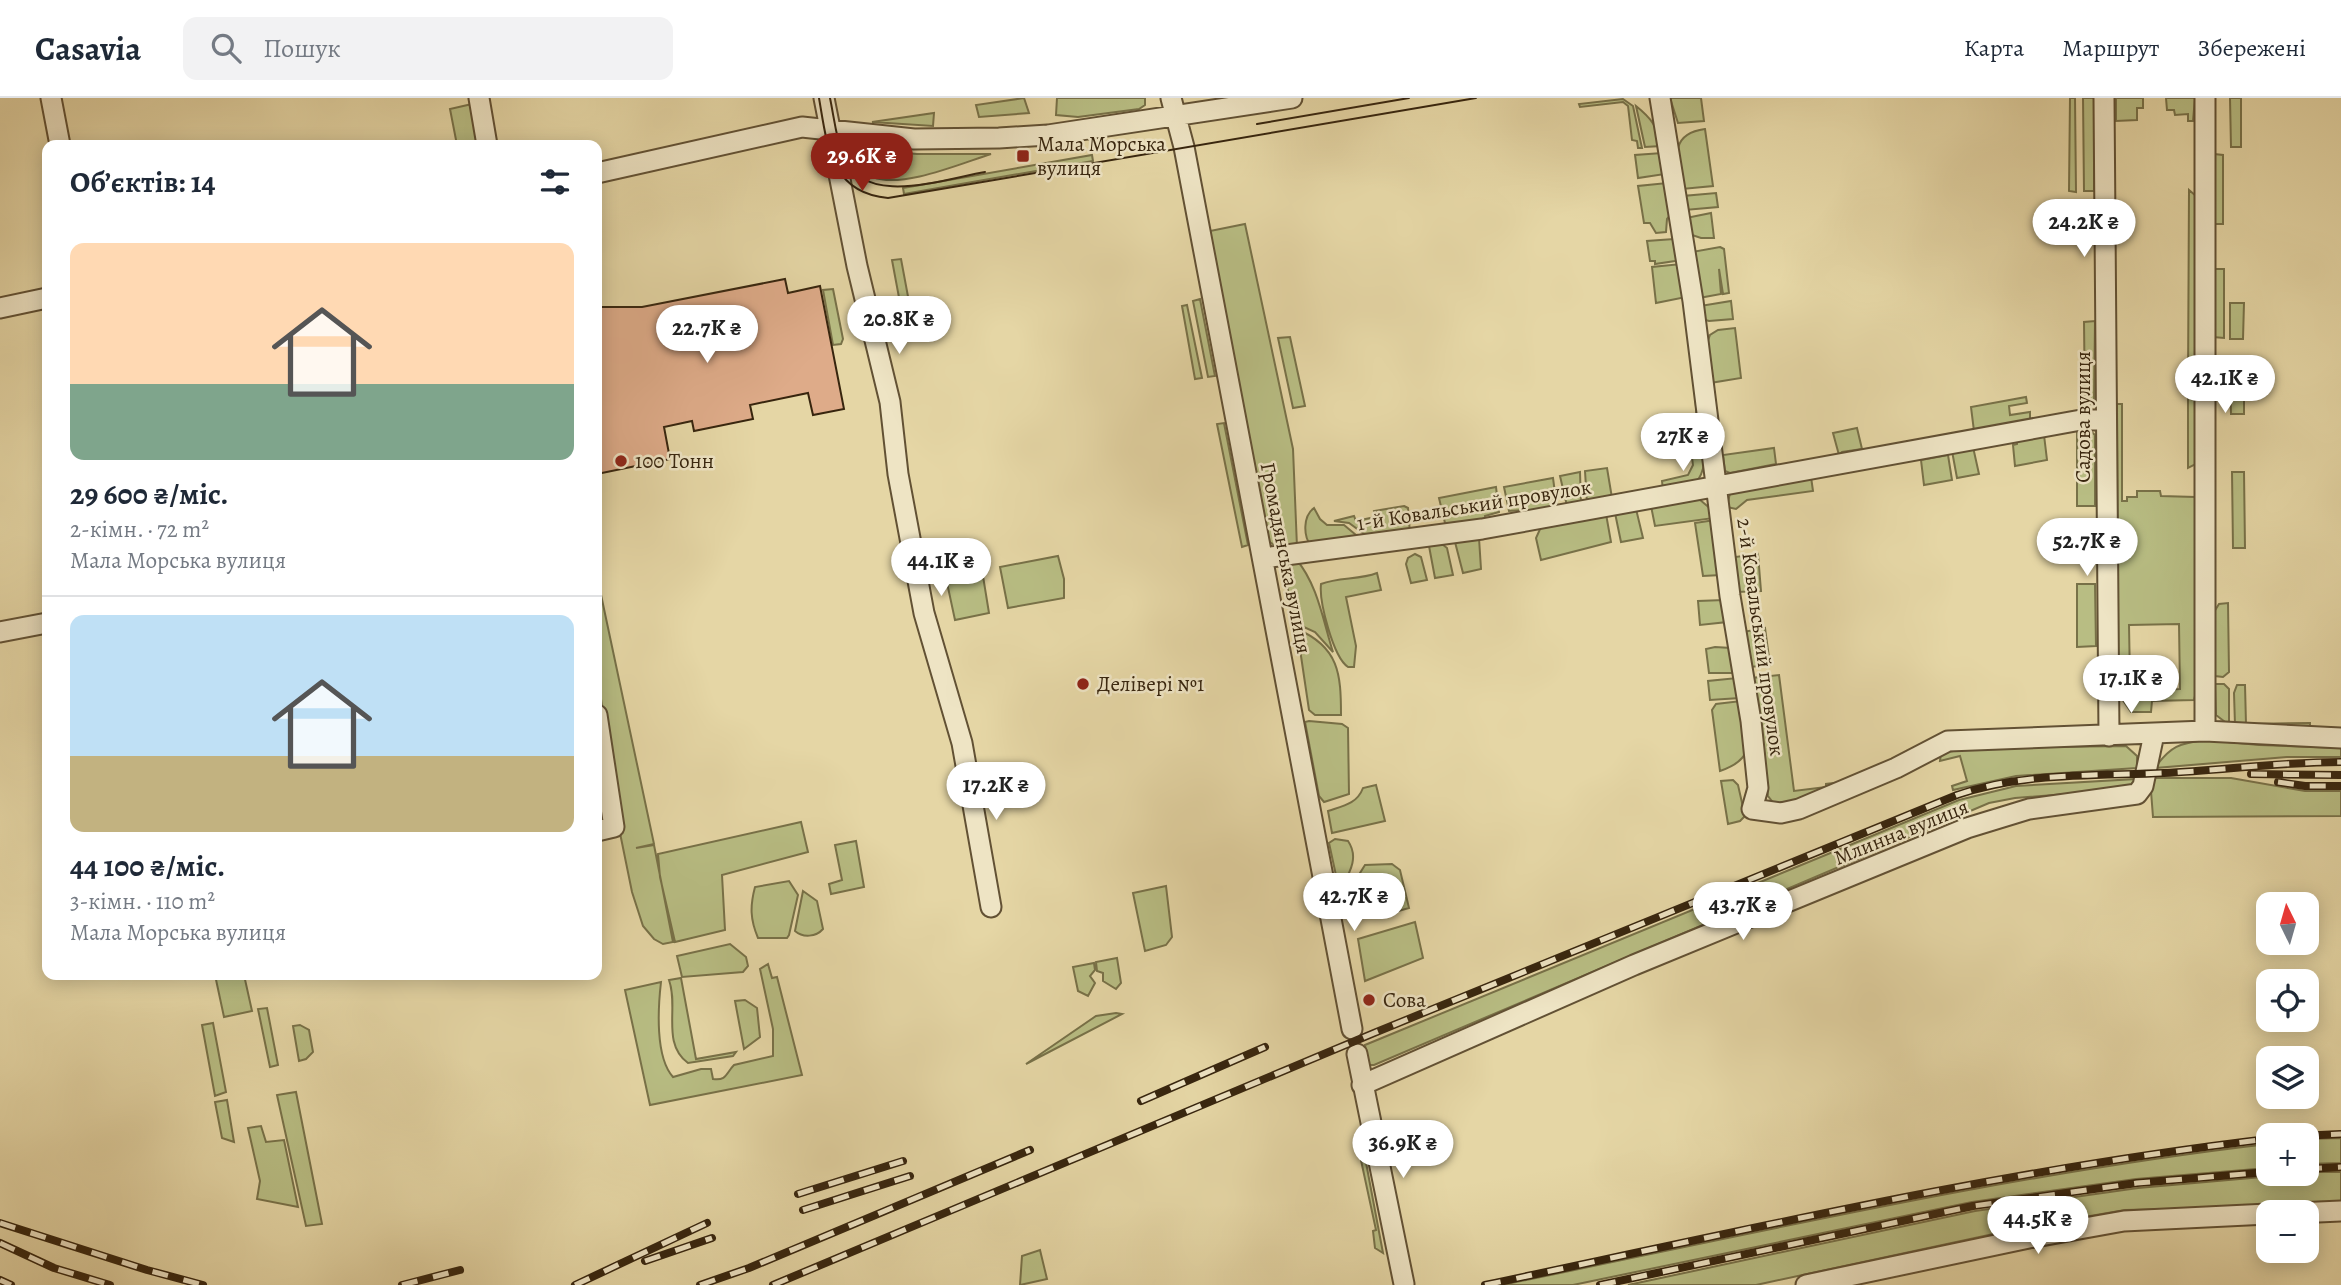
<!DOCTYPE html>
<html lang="uk">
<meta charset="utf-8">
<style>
body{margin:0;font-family:Alegreya,serif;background:#f2f2f3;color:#1f2937;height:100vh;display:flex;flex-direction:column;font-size:26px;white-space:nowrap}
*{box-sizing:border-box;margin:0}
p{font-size:23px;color:#747a83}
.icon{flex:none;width:38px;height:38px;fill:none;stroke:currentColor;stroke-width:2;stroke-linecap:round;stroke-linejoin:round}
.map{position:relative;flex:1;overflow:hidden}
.details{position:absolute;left:42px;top:42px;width:560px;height:840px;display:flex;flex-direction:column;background:#fff;border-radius:14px;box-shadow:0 4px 18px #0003}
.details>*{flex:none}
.needle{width:46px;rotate:355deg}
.controls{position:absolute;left:2256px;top:794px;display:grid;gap:14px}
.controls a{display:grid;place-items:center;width:63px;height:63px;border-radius:14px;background:#fff;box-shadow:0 4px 18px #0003;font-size:35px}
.price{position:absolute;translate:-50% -60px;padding:0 16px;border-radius:24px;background:#fff;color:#222;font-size:23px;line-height:46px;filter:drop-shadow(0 2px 4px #0008)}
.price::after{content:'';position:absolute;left:50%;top:42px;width:21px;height:16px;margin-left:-10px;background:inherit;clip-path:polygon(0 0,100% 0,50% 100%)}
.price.selected{background:#8f2418;color:#fff}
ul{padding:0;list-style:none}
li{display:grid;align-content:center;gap:14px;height:371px;padding:0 28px}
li+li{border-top:2px solid #e0e1e3}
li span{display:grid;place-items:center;height:217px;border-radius:14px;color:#555}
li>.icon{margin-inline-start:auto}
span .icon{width:126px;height:126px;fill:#fffc;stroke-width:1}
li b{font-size:30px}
h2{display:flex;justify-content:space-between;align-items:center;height:84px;padding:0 28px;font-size:30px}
header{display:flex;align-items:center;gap:42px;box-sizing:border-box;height:98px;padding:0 35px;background:#fff;border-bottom:2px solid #e0e1e3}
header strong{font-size:33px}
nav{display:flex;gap:38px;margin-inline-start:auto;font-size:24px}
.search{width:490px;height:63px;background:#f2f2f3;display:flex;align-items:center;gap:18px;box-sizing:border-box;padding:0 24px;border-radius:14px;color:#747a83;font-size:26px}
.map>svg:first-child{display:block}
.green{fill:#b8bd83;stroke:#787148;stroke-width:2}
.building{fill:#deab89;stroke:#37250e;stroke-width:2}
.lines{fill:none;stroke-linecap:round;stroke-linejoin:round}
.minor-casing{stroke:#625134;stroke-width:23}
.minor{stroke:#eee4c4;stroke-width:19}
.tram{stroke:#37250e;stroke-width:2}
.rail-casing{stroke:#37250e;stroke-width:8}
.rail{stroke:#eee4c4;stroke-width:5;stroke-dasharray:16;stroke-linecap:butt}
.poi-dot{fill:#8f2418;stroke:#eee4c4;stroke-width:2.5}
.labels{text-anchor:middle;stroke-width:5;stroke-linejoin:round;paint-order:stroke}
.poi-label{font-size:21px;fill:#37250e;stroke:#eee4c4;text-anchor:start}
.street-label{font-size:21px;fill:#37250e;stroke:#eee4c4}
</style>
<header>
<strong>Casavia</strong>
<div class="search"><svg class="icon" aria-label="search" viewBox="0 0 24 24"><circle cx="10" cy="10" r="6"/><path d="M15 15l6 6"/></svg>Пошук</div>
<nav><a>Карта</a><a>Маршрут</a><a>Збережені</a></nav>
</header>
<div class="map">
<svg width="2341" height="1187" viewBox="0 0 2341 1187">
<rect width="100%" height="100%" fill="#e5d6a5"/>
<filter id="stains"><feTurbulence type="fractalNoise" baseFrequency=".00286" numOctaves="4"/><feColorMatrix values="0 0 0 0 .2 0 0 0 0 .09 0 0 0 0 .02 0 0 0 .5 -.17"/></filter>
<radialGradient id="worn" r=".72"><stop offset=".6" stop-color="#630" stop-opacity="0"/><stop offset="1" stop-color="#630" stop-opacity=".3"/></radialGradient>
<path class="green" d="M1024,0L1029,15L979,19L976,7Z
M1057,0H1145V7L1139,11L1078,19L1056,17Z
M1670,0H1701L1704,23L1678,25Z
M2070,0H2075L2076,94L2069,93Z
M2083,0H2094V93H2084Z
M2116,0H2143V10H2137V22L2116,23Z
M2166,0H2195L2193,23H2188V16L2175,17L2174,12H2167Z
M2230,0H2241V49H2231Z
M1623,1L1633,8L1642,50H1638L1637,43L1632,42L1628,8L1623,4L1580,9L1579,6Z
M472,6L480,47H457L450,11Z
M1636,8C1651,20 1658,29 1661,48L1645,49Z
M934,15L933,28L872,24Z
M1705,31L1713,88L1682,91C1677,62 1668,36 1705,31Z
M869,52L917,56H991C962,65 902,91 873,79Z
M1662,55L1665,76L1638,80L1635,57Z
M2214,56L2223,57V126H2214Z
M1092,57L1093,63L904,96L903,90Z
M1667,85L1672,115L1667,121L1666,134L1656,135L1650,125H1644L1638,88Z
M2189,92L2196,98L2195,281L2188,285Z
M1716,95L1718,109L1685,112L1683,98Z
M1711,115L1714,140H1701L1689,136L1686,120Z
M1245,126L1293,351L1297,449L1279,450L1268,443L1210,133Z
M1674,141L1680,159L1675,163L1655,166V163H1650L1647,143Z
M1720,149L1724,151L1729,195L1723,196L1719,171L1721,196L1699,200L1692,154Z
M901,161L915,236L906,237L892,162Z
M1681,166L1686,199L1656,205L1652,169Z
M2213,171H2224V240L2213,239Z
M833,191L843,241L841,246L833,247L823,192Z
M1200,201L1215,278L1208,279L1193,203Z
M1731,203L1733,221L1709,223L1702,221L1700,208Z
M2230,205H2244L2243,241H2230Z
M1187,207L1202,280L1195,281L1182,208Z
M2095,223L2094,304L2085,312L2084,224Z
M1735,230L1741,280L1710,285L1706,248L1710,237L1718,232Z
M1290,239L1305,308L1293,310L1278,240Z
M2230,280H2244V316H2231Z
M1695,297C1699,322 1713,360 1698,382L1663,392L1662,383L1688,377L1693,367L1687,322L1697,321Z
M2026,299L2027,305L2009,308L2010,317L2030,314V324L1974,333L1971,309Z
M2188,300L2195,302L2196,366L2188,370Z
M2117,306H2122V403H2127V399H2137V393H2160L2161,398L2195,399L2196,594L2194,602L2152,603L2151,614H2131L2120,598L2156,596V592L2180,591L2179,526L2129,527L2130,582L2125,589L2118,590Z
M1224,325L1248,447L1242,449L1217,326Z
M2086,329L2095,337V408H2077V331Z
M1857,330L1862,351L1842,354L1839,357L1833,335Z
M2044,337L2047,362L2015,368L2013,347L2017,346V342Z
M1973,349L1979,376L1957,380L1952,353Z
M1774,350L1776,366L1730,375L1725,373L1723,357Z
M1948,357L1952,382L1924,387L1921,362Z
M1607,370L1612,400L1587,405L1585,373Z
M1580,374L1581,406L1567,408L1560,378Z
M2232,374H2244L2245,450H2233Z
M1811,379L1813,393L1747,402L1736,411L1727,409L1730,395Z
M1553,380L1557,410L1528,416L1524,412L1509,413L1504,389Z
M1496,389L1499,414L1485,418L1486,424L1443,427L1445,425L1439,400Z
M1699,401L1712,412L1714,420L1655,428L1651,408Z
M1404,408L1408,410L1410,435L1371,441L1349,425L1334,423L1354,418L1356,423L1375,419L1374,413Z
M1314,410L1320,421L1327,427H1344L1362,442L1311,448C1303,438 1303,418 1314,410Z
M1636,411L1643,440L1621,444L1615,415Z
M1606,416L1611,444L1541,462L1536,440L1541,429Z
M1715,422L1721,477L1703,478L1695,425Z
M1479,440L1481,471L1463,475L1455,444Z
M1442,446L1447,450L1453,477L1435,480L1429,448Z
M1415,456L1421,459L1427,482L1411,485L1406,466L1408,460Z
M1758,456L1761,493L1737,494L1735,459Z
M1058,458L1064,481V500L1008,510L1000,469Z
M960,460L964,475L982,472L989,515L955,522L946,480L938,481L935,469L938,465Z
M1296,461C1318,487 1323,523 1333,554L1315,534L1295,525L1282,464Z
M1377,475L1381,492L1346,499L1356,548L1354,569H1348C1333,559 1319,503 1321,486C1339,479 1359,482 1377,475Z
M597,478L654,746L636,750L654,747L673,844L663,846L654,841L643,828L632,794L620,735L597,573Z
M2077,486H2095L2096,548L2077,549Z
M1724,502L1727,524L1700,527L1698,503Z
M2228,505L2229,574L2223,579L2215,578L2214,514L2219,506Z
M1765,530L1770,567L1750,569L1743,534Z
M1297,531C1339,549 1341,576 1341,617H1315L1309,612Z
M1715,549L1731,550L1736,575H1709L1706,551Z
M1779,577L1794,693L1826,689V686L1834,685L1832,688L1801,702L1775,707L1768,698L1752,580Z
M1737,580L1740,600L1710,602L1708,583Z
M2215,586H2224L2229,591V627L2216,617Z
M2237,587H2245L2246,626L2310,625V632L2235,627L2234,595Z
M1741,603C1746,638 1761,659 1720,673L1712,612L1716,606Z
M1309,623L1342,626L1348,630L1349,696L1324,704L1319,698L1305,624Z
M2206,642L2259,647L2341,650V659H2287L2155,670C2170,648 2180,645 2206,642Z
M2126,648L2137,658V670L2016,678L1953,692L1952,688L1967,683L1960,658L1940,663L1941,655L1972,650Z
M2150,680H2231L2305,693H2341V718L2153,719Z
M2137,681L2129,691L2015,700L1989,705L1374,967H1368L1365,947L1959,702L2016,688Z
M1733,682L1738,687L1745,718L1740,723L1728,726L1721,683Z
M1376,687L1385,723L1332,735L1328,713C1343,708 1357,706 1363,690Z
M801,724L808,754L722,777L725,832L675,844L660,779L658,756Z
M1335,741L1348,743C1359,759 1350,774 1342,789L1337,782L1329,745Z
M856,743L864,789L831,796L829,786L842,782L835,747Z
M1392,766L1400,772L1409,810L1384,817L1355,814L1345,799L1365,767Z
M789,783L798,797L789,837L787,840H758C750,821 750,808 755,789Z
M1166,788L1172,839L1166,847L1145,853L1133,795Z
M803,793L817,803L823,831C816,839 803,840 795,833Z
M1415,824L1423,860L1365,883L1358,841Z
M730,846L746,859L748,868L743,874L682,879L677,858Z
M1117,860L1121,885L1116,891L1103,883V875L1097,873L1096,864Z
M1094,865L1095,872L1090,878L1095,885L1088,898L1078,893L1073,869Z
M768,866L772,880L777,879L802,977L650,1007L625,892L661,884C658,910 655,959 673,979L701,971H711L713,981C727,983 726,975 734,967L773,958V931L760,871Z
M215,877H244L252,913L224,919Z
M681,880L696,961L736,954L733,958L688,965C661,945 679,909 669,882Z
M745,902L757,910L760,939L744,951L735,903Z
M267,910L278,967L270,969L258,911Z
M1116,915L1122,916L1026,966L1096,918Z
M213,925L226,994L215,998L202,927Z
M300,927L309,932L313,954L306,961L299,963L293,928Z
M296,994L322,1126L306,1128L277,997Z
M227,1002L234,1044L222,1040L215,1004Z
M261,1028L266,1044L284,1042L298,1109L257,1101L260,1083L248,1030Z
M1361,1038L1383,1155L1375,1150L1373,1133L1376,1132L1356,1039Z
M2341,1040V1065L2307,1066V1041Z
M2268,1046V1070L2136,1081L1972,1104L1573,1187H1502C1756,1135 2010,1076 2268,1046Z
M2319,1074H2341V1107L2125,1112L2026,1129L1756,1187H1628L1975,1113L2138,1090Z
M1040,1152L1047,1181L1020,1187L1022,1158Z"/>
<path class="building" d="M785,181L788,195L820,188L844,311L813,317L808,295L750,307L753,321L694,333L692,323L664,329L670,361L597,376V209H642Z"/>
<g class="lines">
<g class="minor-casing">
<path id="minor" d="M51,0L60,47
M479,0L487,47
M824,0L857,168L890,304L898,376L924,515L962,645L991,809
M1171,0L1184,49L1352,931
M1660,0L1693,203L1730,498L1751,623L1758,690L1752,711L1781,715L1799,711L1896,670L1948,643L2205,633L2341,640
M2104,0L2109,638
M2205,0V633
M597,75L802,29L914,41L999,40L1048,37L1292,0
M0,210L47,200
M1263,460L1482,431L2081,322H2105
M0,534L47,525
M597,617L614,729L597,733
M1357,956L1404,1186
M1362,987L1634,867L1967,730L2029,711L2137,696L2143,688L2154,636
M2296,1115L2341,1113
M1806,1187L2029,1140L2124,1123L2268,1116"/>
</g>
<use href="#minor" class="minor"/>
<path class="tram" d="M819,0C827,46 830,95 888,100L1476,0
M830,0C834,19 836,40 843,58C864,110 943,81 985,74
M1257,26L1409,0"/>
<g class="rail-casing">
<path id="rail" d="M2251,676L2341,677
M2278,684L2305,688H2341
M1141,1003L1265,949
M2299,1038L2341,1036
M2306,1071L2341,1069
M798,1096L903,1063
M803,1112L910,1078
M0,1125L147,1172L203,1187
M0,1145L54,1170L110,1187
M645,1163L712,1140
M0,1182L11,1187
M402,1187L460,1172
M575,1187L707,1125
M700,1187L749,1170L1030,1052
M773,1187L1374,935L1957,697C2024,674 2095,678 2164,675C2224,672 2282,664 2341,664
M1485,1187C1745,1132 2004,1072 2268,1041
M1600,1187L1973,1108L2137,1085L2268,1074"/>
</g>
<use href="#rail" class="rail"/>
</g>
<g class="poi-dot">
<rect x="1016" y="51" width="14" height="14" rx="3.5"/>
<circle cx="621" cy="363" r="7"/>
<circle cx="1083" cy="586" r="7"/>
<circle cx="1369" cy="902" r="7"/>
</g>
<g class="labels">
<g class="poi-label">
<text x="1037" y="53">Мала Морська<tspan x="1037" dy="24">вулиця</tspan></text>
<text x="635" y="370">100 Тонн</text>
<text x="1097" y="593">Делівері №1</text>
<text x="1383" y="909">Сова</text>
</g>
<g class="street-label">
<text transform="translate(2083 319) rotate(-90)" y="7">Садова вулиця</text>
<text transform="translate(1474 407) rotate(-9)" y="7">1-й Ковальський провулок</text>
<text transform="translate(1286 460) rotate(79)" y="7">Громадянська вулиця</text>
<text transform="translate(1761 539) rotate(82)" y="7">2-й Ковальський провулок</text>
<text transform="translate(1901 734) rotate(-22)" y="7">Млинна вулиця</text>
</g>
</g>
<rect width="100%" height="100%" filter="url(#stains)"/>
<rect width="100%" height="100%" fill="url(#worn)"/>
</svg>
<div class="controls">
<a><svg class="needle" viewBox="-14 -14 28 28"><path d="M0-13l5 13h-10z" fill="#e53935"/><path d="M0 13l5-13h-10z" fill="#747a83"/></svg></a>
<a><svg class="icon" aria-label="locate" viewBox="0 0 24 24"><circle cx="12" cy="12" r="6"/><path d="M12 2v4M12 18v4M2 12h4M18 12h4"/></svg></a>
<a><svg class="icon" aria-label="layers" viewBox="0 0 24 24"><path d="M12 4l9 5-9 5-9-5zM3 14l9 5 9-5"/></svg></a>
<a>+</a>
<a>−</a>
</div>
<b class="price selected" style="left:862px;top:95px">29.6K ₴</b>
<b class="price" style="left:2084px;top:161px">24.2K ₴</b>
<b class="price" style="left:899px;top:258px">20.8K ₴</b>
<b class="price" style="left:707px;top:267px">22.7K ₴</b>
<b class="price" style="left:2225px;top:317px">42.1K ₴</b>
<b class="price" style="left:1683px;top:375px">27K ₴</b>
<b class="price" style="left:2087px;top:480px">52.7K ₴</b>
<b class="price" style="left:941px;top:500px">44.1K ₴</b>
<b class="price" style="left:2131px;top:617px">17.1K ₴</b>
<b class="price" style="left:996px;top:724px">17.2K ₴</b>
<b class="price" style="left:1354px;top:835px">42.7K ₴</b>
<b class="price" style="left:1743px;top:844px">43.7K ₴</b>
<b class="price" style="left:1403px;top:1082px">36.9K ₴</b>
<b class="price" style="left:2038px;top:1158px">44.5K ₴</b>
<section class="details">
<h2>Об’єктів: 14<svg class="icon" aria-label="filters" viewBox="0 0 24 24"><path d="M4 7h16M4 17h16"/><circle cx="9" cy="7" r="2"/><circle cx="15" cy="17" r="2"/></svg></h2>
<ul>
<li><span style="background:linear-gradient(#ffd9b3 65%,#7fa58c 0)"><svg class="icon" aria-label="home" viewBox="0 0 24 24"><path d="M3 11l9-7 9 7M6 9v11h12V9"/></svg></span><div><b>29 600 ₴/міс.</b><p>2-кімн. · 72 m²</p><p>Мала Морська вулиця</p></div></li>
<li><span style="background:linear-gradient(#bfe0f5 65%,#c2b280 0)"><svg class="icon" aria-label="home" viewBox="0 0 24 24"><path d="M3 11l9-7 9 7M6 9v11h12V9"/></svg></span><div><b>44 100 ₴/міс.</b><p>3-кімн. · 110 m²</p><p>Мала Морська вулиця</p></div></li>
</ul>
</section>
</div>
